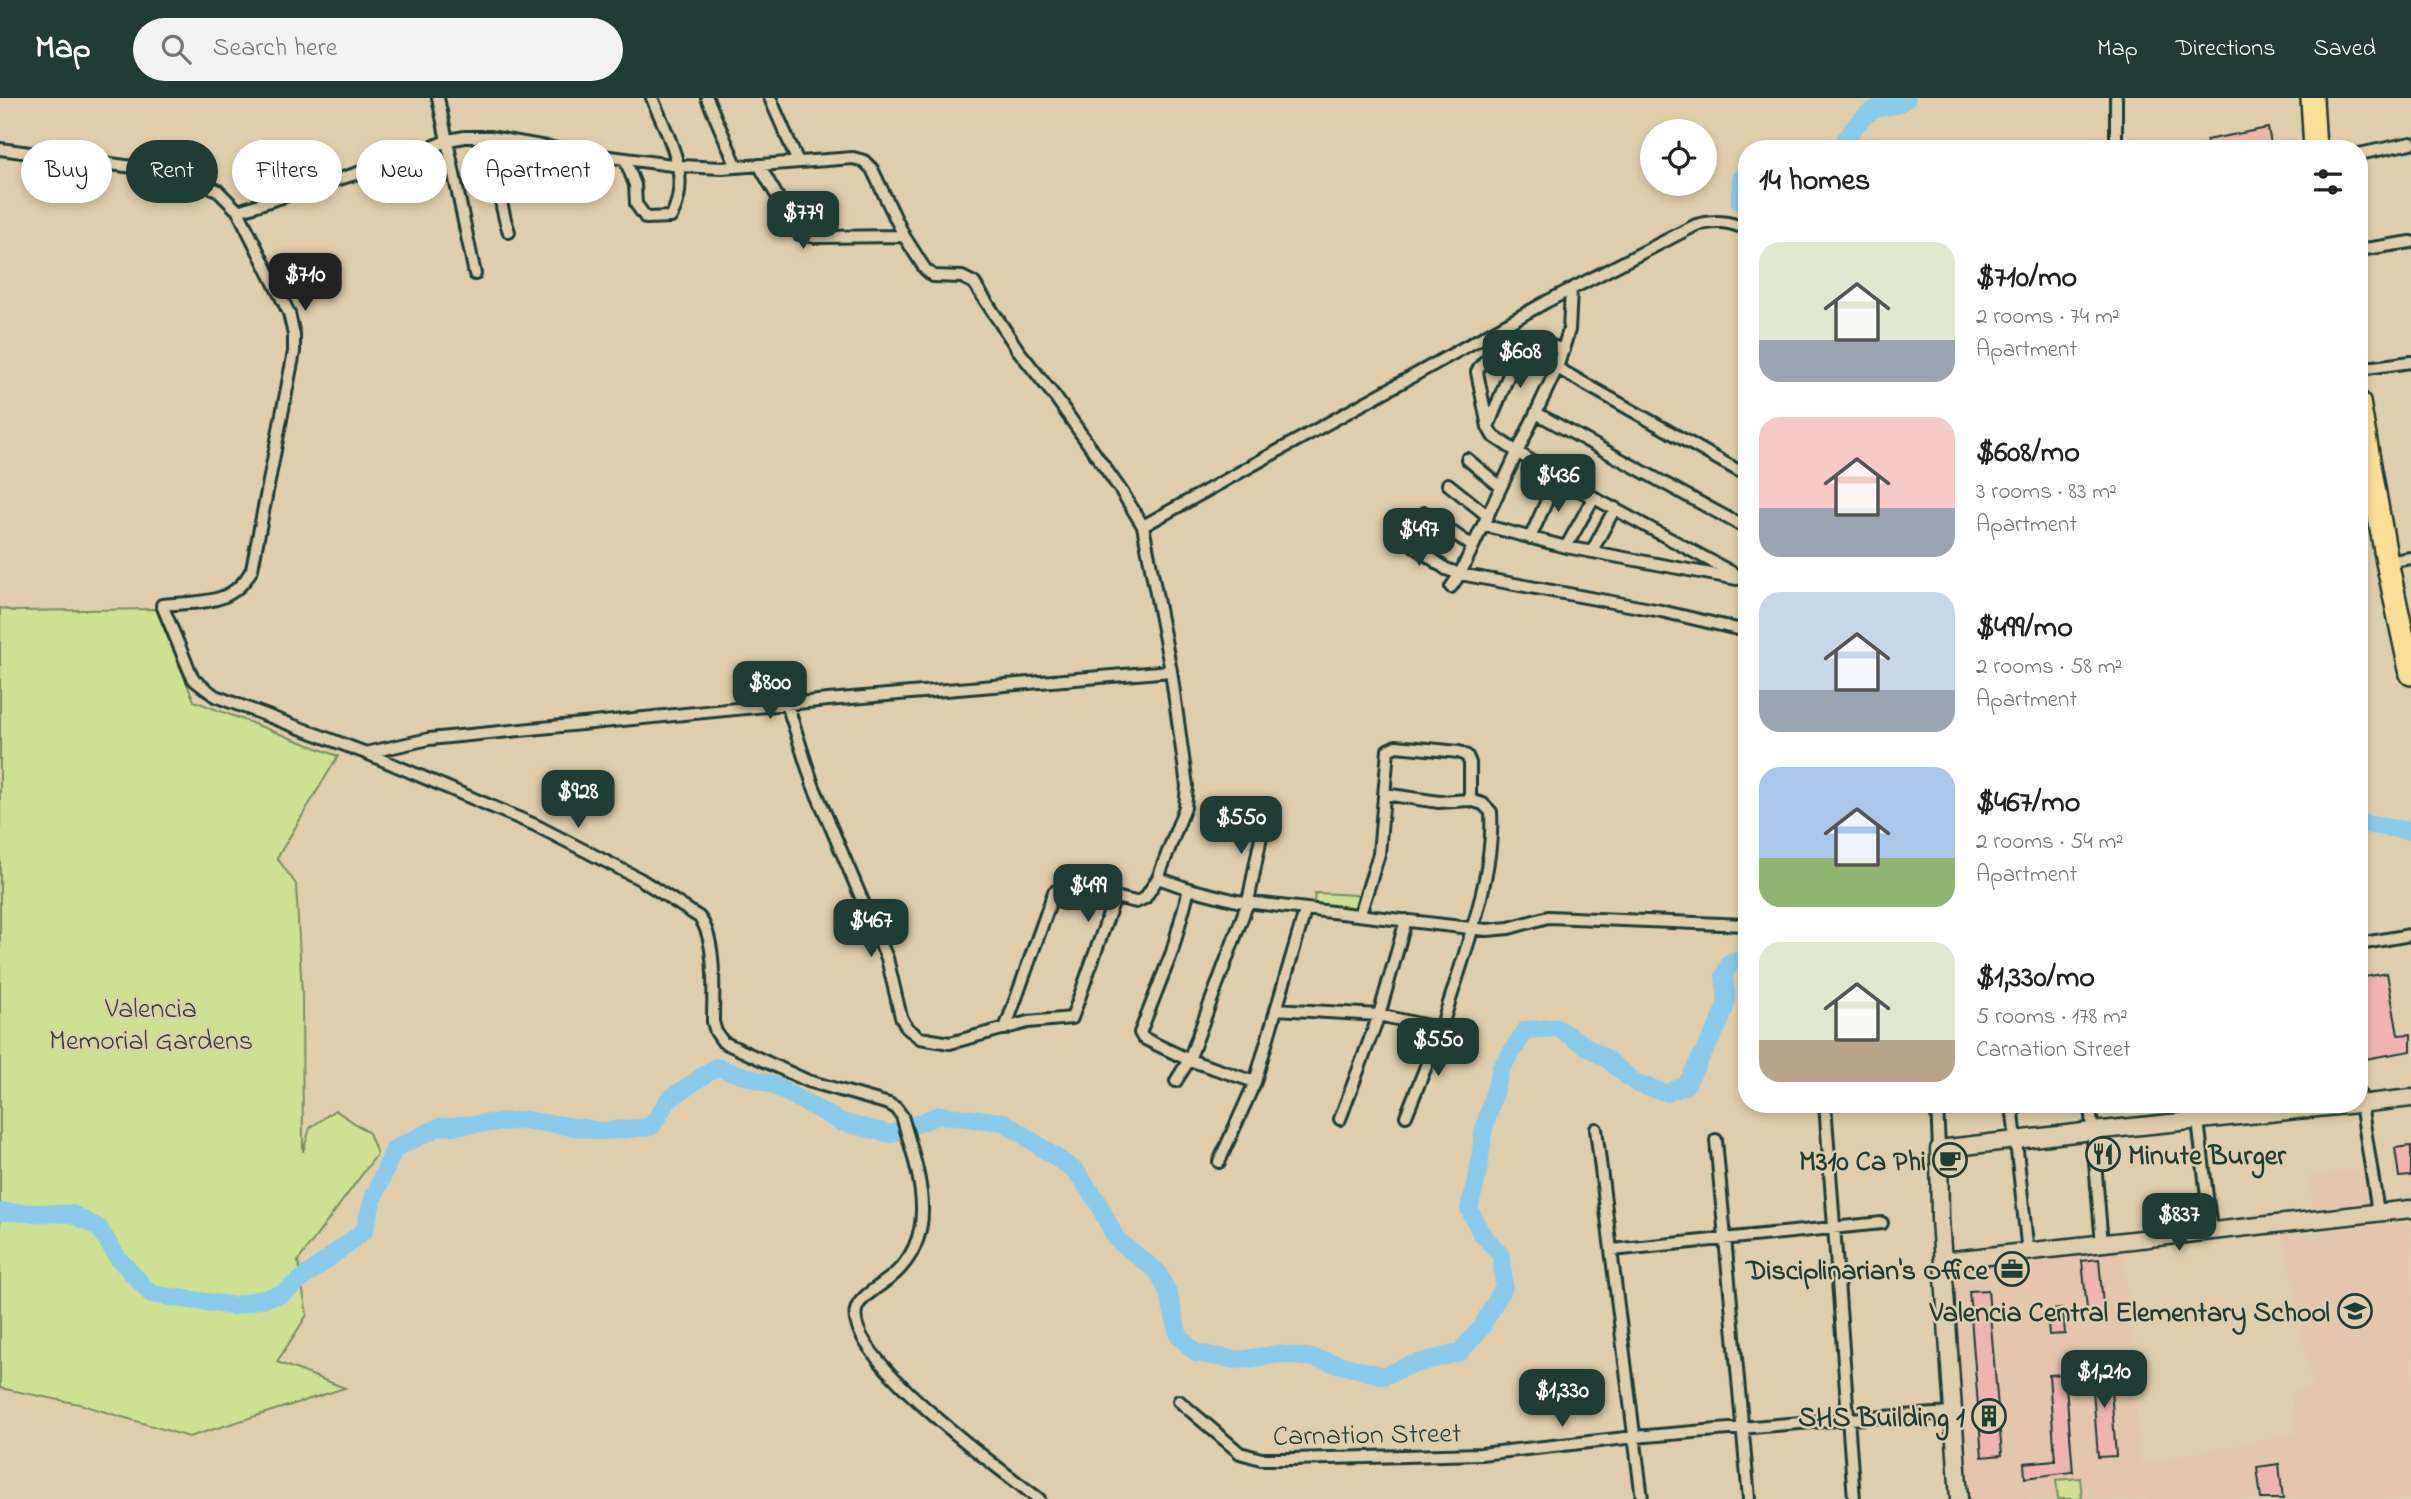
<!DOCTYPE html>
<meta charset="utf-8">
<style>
body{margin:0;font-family:"Indie Flower",sans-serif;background:#f2f2f2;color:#222;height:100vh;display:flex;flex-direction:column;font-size:26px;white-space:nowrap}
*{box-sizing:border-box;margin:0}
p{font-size:23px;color:#767676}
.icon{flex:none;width:38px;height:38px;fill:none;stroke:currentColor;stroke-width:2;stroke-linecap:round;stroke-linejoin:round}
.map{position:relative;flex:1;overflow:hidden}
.panel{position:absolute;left:1738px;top:42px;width:630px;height:973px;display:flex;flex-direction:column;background:#fff;border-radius:28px;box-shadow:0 4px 10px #0003}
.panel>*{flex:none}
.banner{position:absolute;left:21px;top:42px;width:665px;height:63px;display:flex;gap:14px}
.fabs{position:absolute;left:1640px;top:21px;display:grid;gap:14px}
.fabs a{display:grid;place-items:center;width:77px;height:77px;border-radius:50%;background:#fff;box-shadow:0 4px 10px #0003;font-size:35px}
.price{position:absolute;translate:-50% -60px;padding:0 16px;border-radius:14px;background:#1f3d34;color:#fff;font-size:23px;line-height:46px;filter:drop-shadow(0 2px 4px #0008)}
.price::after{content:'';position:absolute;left:50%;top:42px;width:21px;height:16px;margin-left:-10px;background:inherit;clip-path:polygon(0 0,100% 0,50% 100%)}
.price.selected{background:#222;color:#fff}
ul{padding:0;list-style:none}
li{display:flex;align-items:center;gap:21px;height:175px;padding:0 21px}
li span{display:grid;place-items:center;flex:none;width:196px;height:140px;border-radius:21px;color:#555}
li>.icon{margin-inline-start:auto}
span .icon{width:84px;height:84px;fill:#fffc;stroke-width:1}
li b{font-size:30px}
h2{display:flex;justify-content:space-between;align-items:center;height:84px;padding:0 21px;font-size:30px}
.chip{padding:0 24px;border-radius:32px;background:#fff;box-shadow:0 4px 10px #0003;font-size:24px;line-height:63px}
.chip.selected{background:#1f3d34;color:#fff}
header{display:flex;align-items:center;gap:42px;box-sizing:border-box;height:98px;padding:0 35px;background:#1f3d34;color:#fff}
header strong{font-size:33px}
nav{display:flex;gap:38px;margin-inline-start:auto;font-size:24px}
.search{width:490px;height:63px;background:#f2f2f2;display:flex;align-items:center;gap:18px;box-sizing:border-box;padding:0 24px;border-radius:38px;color:#767676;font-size:26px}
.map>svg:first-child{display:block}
.built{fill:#e4c6ac}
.green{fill:#cee094;stroke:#768e64;stroke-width:2}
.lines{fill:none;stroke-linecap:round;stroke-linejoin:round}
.river{stroke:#89c9ea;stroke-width:18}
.building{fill:#efb4ae;stroke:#1f3d34;stroke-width:2}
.street-casing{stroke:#1f3d34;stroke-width:16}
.secondary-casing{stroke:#1f3d34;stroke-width:21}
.highway-casing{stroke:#1f3d34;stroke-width:26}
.street{stroke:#dfceab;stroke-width:10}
.secondary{stroke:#dfceab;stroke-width:16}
.highway{stroke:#fdde96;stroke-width:21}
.labels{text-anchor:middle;stroke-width:5;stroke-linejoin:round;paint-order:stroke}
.park-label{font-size:28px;fill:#284539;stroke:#dfceab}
.poi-label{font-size:28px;font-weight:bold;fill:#1f3d34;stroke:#dfceab;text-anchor:end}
.street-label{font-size:28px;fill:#1f3d34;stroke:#dfceab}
</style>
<header>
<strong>Map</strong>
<div class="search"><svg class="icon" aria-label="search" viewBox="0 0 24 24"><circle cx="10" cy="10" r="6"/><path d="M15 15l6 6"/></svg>Search here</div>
<nav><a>Map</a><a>Directions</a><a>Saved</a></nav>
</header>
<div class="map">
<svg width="2411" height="1401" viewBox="0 0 2411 1401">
<rect width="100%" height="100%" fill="#dfceab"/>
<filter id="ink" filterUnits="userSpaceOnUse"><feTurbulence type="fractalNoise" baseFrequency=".0143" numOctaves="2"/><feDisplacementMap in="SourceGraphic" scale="14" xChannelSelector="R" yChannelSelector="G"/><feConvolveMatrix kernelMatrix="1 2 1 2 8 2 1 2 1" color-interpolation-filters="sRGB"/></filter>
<g filter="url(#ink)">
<path class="built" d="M2367,1070L2373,1111L2314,1115L2309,1078Z
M2411,1125V1401H1970L1950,1173L2124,1154L2141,1365L2295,1336L2291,1294L2312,1289L2284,1137Z"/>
<path class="green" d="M0,510L14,513L156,511L194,603L338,658L277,760L296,786L302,895L303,1054L310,1030L335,1012L369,1035L377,1056L298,1163L307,1217L277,1264L345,1290L189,1339L79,1306L0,1290Z
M1315,795L1358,797L1355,814L1313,811Z
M2080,1380L2082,1401H2058L2056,1382Z"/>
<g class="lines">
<path class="river" d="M1839,51C1849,37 1860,17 1877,11C1889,7 1897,9 1907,0
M1746,77L1741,80L1740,103L1746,108
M2359,725L2411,733
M0,1114L72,1116L99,1130L118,1160L151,1196L233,1208L282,1196L364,1133L373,1101L394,1051L439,1029L524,1022L603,1033L651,1029L668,1002L716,969L771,986L841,1024L891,1036L939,1017L1004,1024L1076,1073L1098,1104L1116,1141L1158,1174L1168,1195L1179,1238L1196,1255L1238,1262L1279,1256L1314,1260L1384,1278L1407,1268L1460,1254L1481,1230L1504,1188L1501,1157L1481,1135L1469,1111L1479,1070L1483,1035L1501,970L1526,932L1557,930L1608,962L1637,986L1667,995L1686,987L1720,924L1727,903L1724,878L1730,864L1746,861"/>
</g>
<path class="building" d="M2268,30L2272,51H2209L2206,42Z
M2387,875L2398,937L2411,936V953L2359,962V880Z
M2411,1048V1078L2399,1079L2395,1050Z
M2099,1161L2104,1219L2088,1221L2082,1163Z
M1988,1192L2002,1357L1982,1359L1969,1193Z
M2063,1211L2065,1236L2049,1237L2047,1212Z
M2109,1264L2116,1358L2098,1359L2091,1265Z
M2065,1276L2073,1374L2025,1380L2024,1365L2055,1362L2049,1277Z
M2279,1366L2283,1401H2261L2257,1369Z"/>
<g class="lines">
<g class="street-casing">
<path id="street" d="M438,0L475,176
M707,0L737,69
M770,0L798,64
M2116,0V51
M501,41C498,76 497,100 509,134
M0,51L177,75L217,92L238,113L289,215L294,237V254L252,471C233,509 199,503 162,507L193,581L215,598L366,655L535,727L640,781L699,819C717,840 713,896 713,924L716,934L723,944L808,983L889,1006L896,1010L902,1018C918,1074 943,1137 890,1180C880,1188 859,1199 856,1212C845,1259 1002,1373 1039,1401
M2359,56L2411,45
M625,61L635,87L636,106L646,120L671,119C693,78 668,39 652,0
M759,67L799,136L815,139L904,138
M238,113L412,58L448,42L465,39H490L587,56L680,68L722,70L853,60L864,63L872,71L904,138L925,171L933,178L962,179L974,185L1018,252L1056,300L1122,394L1143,428L1171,573L1187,688L1185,709L1158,780L1145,800L1136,804L1115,799L1072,920L1028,924L950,945L920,940L907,930L901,919L887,860L813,687L787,606
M2359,152L2411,144
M1564,252C1551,248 1537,242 1524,243C1510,245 1482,260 1477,274L1488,329L1493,338L1557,380L1746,482
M1557,270L1746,377
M2359,271L2411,264
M1536,315L1746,430
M1488,329L1522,243
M1467,361L1501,389
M1448,386L1488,418
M1425,415L1472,448
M1483,427L1566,449L1737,481
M1143,428L1546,204L1696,127C1716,122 1728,123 1746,131
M1394,433L1446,471L1460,476L1661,513L1746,533
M1530,440L1557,380
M1566,449L1594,399
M1592,453L1615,410
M2387,464L2411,460
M1451,489L1460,476L1557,270L1569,232L1571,192
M366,655L429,641L828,602L1171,573
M1384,696L1439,704L1470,702
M1158,780L1189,791L1237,803L1487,832L1509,830L1548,819L1746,827
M1189,791L1172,854L1140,935L1143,940L1189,962L1255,984
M2359,846L2410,837
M1276,911L1379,917L1441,931C1460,866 1495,781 1491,714L1483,706L1470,702V665L1467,658L1459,654L1396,648L1388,652L1379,756L1360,816
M1005,931L1054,794L1067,788L1115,799
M1176,983L1189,962L1248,804L1265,719
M2359,993L2378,1114
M1825,1006L1854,1401
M1937,1006L1939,1051
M2012,1006L2028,1155
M2090,1006L2102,1146
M2196,1006L2211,1132
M1406,1018L1441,931
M1340,1021L1379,917L1406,822
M1596,1031L1642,1401
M1716,1042L1749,1401
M1219,1064L1255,984L1305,813
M1612,1152L1882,1125
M1179,1303L1240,1355L1261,1361H1292L1481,1356L1635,1339L1848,1321L1953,1315"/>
</g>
<g class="secondary-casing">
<path id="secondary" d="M2359,1006L2411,1000
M1943,1163L2411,1111
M1959,1401L1940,1121L1939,1051L2092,1033L2357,1006"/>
</g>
<g class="highway-casing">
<path id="highway" d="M2312,0L2315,51
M2359,304L2387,464L2411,576"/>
</g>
<use href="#street" class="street"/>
<use href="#secondary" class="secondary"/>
<use href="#highway" class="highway"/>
</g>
</g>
<defs>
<g id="restaurant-ring" transform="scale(1.75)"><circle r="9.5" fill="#dfceab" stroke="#1f3d34" stroke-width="1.5"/><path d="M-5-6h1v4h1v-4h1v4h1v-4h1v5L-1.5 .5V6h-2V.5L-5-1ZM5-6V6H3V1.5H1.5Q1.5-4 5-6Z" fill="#1f3d34"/></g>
<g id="cafe-ring" transform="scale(1.75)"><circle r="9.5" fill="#dfceab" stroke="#1f3d34" stroke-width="1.5"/><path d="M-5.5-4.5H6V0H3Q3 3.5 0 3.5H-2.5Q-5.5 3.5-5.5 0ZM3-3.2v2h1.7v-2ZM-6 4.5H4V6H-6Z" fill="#1f3d34"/></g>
<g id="office-ring" transform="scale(1.75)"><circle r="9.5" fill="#dfceab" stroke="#1f3d34" stroke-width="1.5"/><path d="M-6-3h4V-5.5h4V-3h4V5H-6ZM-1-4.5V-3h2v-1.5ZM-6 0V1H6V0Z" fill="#1f3d34"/></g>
<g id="school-ring" transform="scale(1.75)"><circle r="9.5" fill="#dfceab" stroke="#1f3d34" stroke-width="1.5"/><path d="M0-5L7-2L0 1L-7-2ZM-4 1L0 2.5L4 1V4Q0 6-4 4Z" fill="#1f3d34"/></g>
<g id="building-ring" transform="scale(1.75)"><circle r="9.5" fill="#dfceab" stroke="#1f3d34" stroke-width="1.5"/><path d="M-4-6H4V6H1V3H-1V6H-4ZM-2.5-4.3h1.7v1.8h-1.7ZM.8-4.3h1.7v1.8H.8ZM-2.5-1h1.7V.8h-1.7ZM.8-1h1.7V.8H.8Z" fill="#1f3d34"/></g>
</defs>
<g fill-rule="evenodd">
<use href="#restaurant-ring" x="2103" y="1056"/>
<use href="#cafe-ring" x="1950" y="1062"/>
<use href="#office-ring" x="2012" y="1171"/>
<use href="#school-ring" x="2355" y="1213"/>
<use href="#building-ring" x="1989" y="1318"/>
</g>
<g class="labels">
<g class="park-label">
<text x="151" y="919">Valencia<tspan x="151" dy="32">Memorial Gardens</tspan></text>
</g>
<g class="poi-label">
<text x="2128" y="1066" text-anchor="start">Minute Burger</text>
<text x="1926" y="1072">M310 Ca Phi</text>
<text x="1988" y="1181">Disciplinarian's Office</text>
<text x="2330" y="1223">Valencia Central Elementary School</text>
<text x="1965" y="1328">SHS Building 1</text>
</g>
<g class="street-label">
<text transform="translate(1367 1335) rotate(-1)" y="10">Carnation Street</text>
</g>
</g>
</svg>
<div class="fabs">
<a><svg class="icon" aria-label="locate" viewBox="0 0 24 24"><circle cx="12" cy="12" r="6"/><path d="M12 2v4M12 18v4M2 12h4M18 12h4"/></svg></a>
</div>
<b class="price" style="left:803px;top:153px">$779</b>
<b class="price selected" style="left:305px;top:215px">$710</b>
<b class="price" style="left:1520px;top:292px">$608</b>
<b class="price" style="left:1558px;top:416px">$436</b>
<b class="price" style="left:1419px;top:470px">$497</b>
<b class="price" style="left:770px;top:623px">$800</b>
<b class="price" style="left:578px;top:732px">$928</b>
<b class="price" style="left:1241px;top:758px">$550</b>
<b class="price" style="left:1088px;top:826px">$499</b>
<b class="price" style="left:871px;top:861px">$467</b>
<b class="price" style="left:1438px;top:980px">$550</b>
<b class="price" style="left:2179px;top:1155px">$837</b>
<b class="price" style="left:2104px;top:1312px">$1,210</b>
<b class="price" style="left:1562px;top:1331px">$1,330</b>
<div class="banner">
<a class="chip">Buy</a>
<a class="chip selected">Rent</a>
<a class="chip">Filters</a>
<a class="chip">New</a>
<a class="chip">Apartment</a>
</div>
<section class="panel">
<h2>14 homes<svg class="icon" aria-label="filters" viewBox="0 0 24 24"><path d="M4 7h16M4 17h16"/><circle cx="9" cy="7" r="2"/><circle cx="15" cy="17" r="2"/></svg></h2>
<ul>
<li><span style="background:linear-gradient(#dfe7d0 70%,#9aa5b1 0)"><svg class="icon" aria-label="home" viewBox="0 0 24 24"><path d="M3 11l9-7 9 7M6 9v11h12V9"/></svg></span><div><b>$710/mo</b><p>2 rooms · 74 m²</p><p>Apartment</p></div></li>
<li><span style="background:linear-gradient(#f6c9c9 65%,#9aa5b1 0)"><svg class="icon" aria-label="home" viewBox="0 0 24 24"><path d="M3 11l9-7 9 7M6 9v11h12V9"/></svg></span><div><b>$608/mo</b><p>3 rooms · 83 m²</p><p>Apartment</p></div></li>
<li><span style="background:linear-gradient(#c9d6e8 70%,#9aa5b1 0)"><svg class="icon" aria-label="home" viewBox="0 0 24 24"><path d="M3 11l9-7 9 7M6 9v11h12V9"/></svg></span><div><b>$499/mo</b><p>2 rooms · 58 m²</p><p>Apartment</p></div></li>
<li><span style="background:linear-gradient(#a9c7e8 65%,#8fb573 0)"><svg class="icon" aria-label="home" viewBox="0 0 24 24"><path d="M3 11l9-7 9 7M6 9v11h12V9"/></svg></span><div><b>$467/mo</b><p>2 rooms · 54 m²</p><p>Apartment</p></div></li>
<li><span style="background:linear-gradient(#dfe7d0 70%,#b9a48a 0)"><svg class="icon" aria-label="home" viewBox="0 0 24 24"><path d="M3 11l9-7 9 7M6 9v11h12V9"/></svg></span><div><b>$1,330/mo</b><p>5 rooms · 178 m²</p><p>Carnation Street</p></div></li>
</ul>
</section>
</div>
